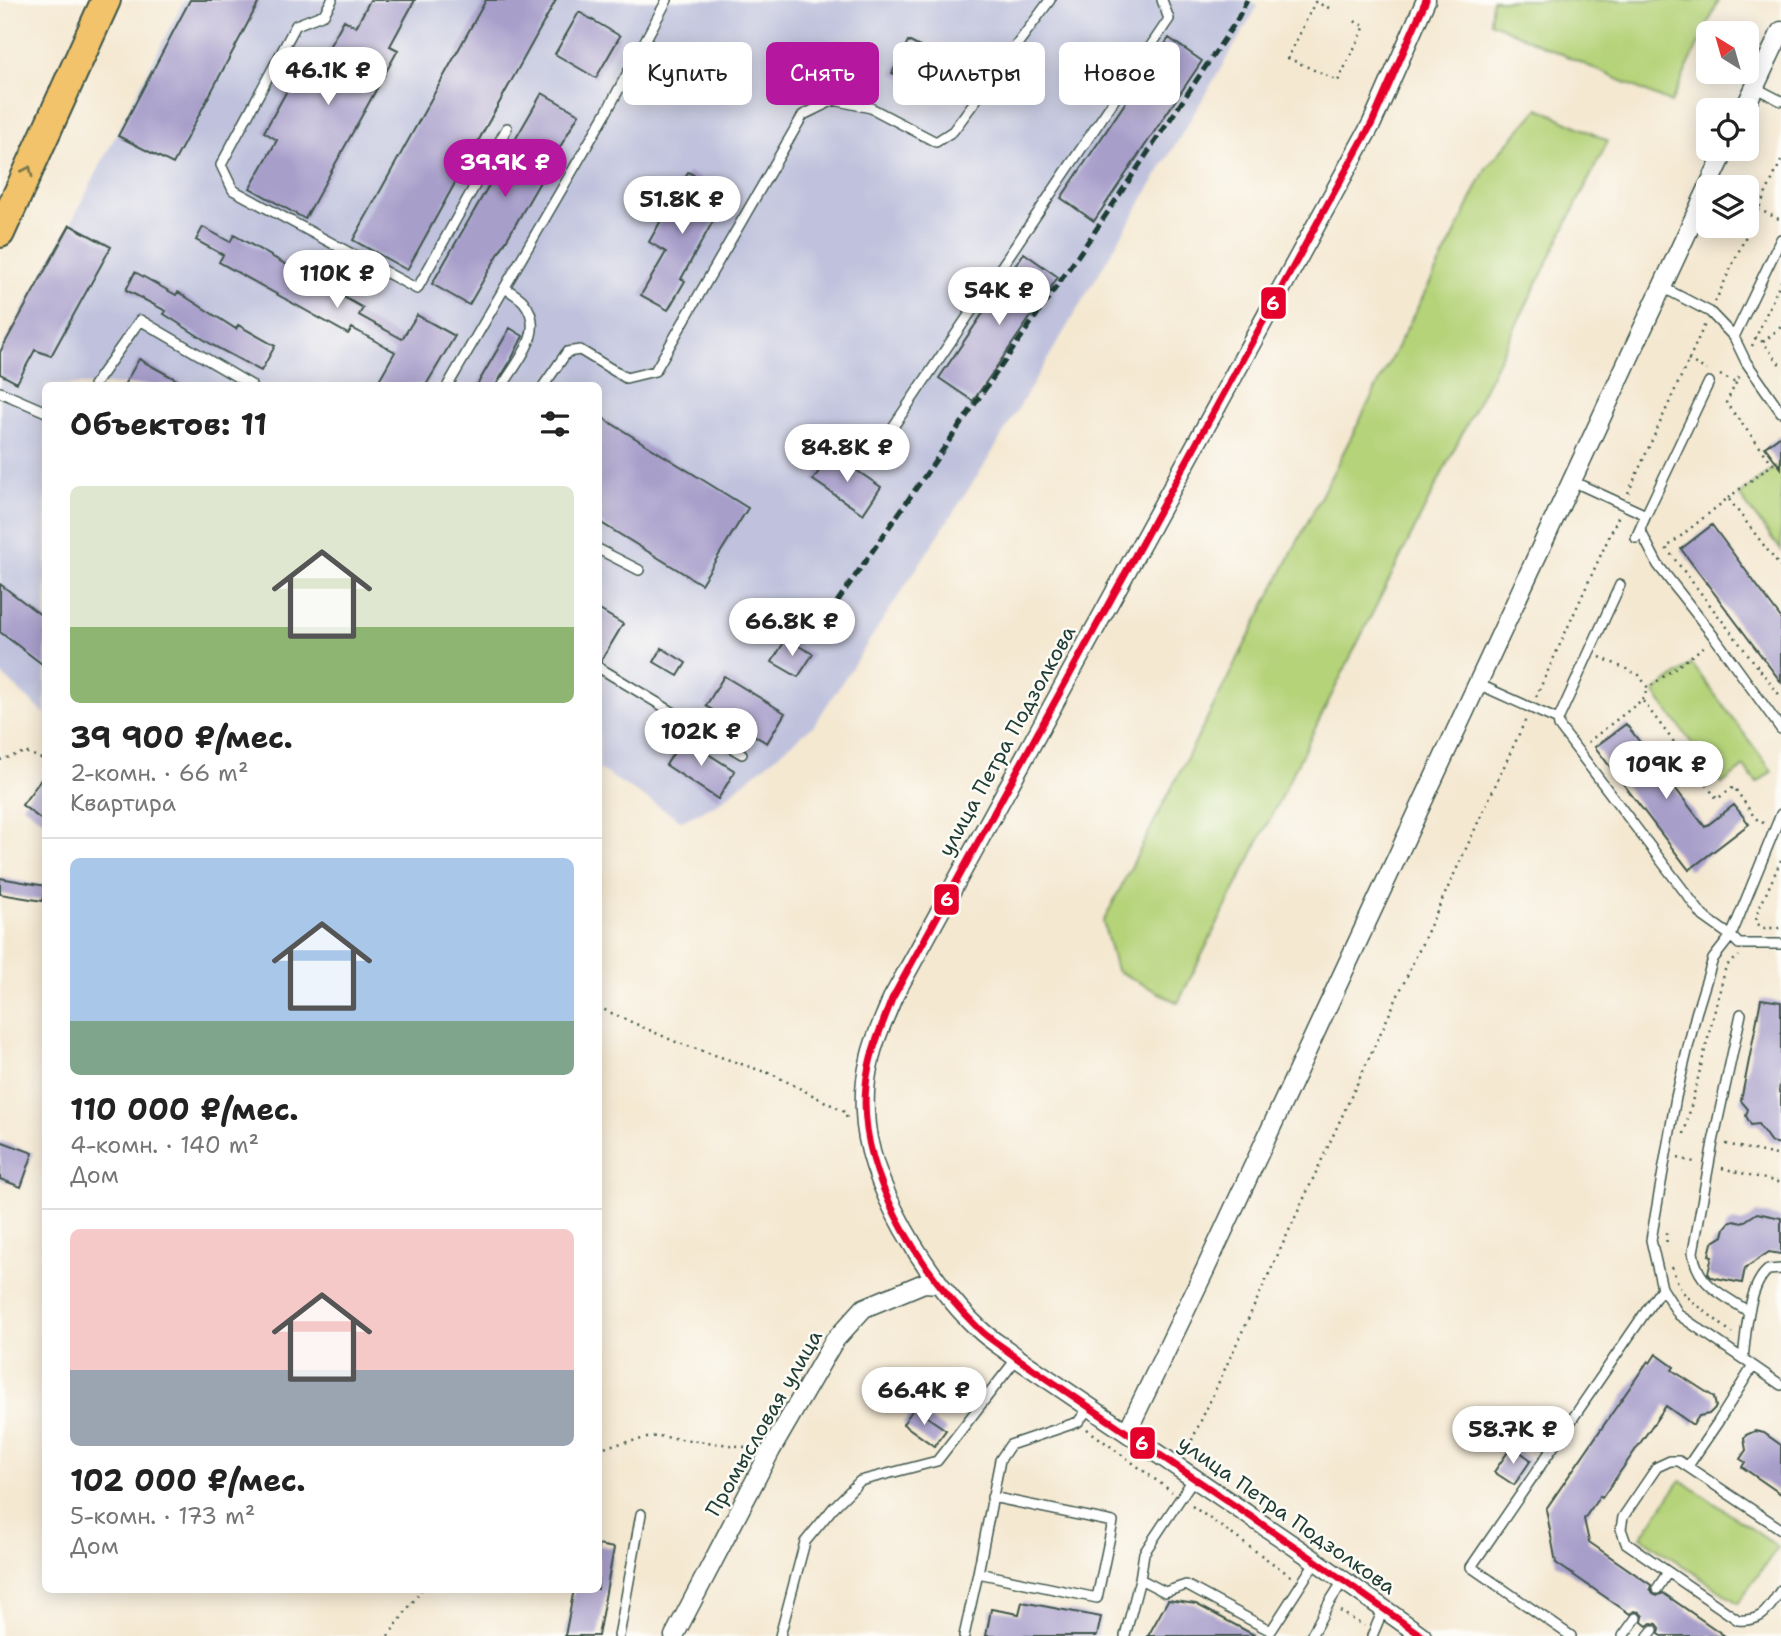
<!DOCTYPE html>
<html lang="ru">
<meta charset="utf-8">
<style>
body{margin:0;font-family:"Shantell Sans",sans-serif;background:#f6f6f6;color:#222;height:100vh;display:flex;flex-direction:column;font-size:26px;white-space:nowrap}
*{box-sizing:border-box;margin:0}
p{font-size:23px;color:#767676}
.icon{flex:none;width:38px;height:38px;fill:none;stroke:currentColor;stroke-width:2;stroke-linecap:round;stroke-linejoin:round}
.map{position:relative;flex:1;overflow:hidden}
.side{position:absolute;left:42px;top:382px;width:560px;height:1211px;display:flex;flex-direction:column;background:#fff;border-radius:10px;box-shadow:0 4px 18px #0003}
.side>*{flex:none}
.top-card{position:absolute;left:623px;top:42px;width:665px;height:63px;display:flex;gap:14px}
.needle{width:46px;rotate:323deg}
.fabs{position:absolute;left:1696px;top:21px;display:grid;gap:14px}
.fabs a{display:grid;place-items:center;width:63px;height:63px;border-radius:10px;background:#fff;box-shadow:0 4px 18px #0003;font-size:35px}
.price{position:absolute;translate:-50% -60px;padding:0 16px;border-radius:24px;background:#fff;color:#222;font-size:23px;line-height:46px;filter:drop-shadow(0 2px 4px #0008)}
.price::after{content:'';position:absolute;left:50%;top:42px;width:21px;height:16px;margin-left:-10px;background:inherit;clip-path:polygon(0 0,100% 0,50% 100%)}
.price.selected{background:#b5179e;color:#fff}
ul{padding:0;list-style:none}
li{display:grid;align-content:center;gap:14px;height:371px;padding:0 28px}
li+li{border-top:2px solid #e0e0e0}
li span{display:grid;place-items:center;height:217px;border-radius:10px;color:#555}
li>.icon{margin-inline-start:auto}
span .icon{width:126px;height:126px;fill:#fffc;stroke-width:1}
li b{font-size:30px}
h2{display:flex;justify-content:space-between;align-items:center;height:84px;padding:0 28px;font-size:30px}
.chip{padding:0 24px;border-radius:10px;background:#fff;box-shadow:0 4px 18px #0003;font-size:24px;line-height:63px}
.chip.selected{background:#b5179e;color:#fff}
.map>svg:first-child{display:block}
.industrial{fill:#c0c2dd}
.green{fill:#b5d379;stroke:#6a8856;stroke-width:2}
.building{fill:#a79eca}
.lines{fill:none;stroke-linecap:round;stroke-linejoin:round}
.lane-casing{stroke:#3f574c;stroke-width:12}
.street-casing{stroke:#3f574c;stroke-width:21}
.primary-casing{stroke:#3f574c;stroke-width:32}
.path{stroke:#3f574c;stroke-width:2.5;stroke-dasharray:2 5;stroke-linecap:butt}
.lane{stroke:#fff;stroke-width:9}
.street{stroke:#fff;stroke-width:18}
.primary{stroke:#f2c36a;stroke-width:28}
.rail{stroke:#1f3d34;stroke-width:5;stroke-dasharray:10 5;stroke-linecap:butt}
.bus-1-casing{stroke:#fdfcf7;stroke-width:12}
.bus-1{stroke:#e4002b;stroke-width:7}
.oneway{stroke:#7e794c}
.labels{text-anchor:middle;stroke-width:5;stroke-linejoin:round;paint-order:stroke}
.street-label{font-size:21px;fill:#1f3d34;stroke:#fdfcf7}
.line-badge{stroke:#fdfcf7;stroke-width:2.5}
.badge-label{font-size:19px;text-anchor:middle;font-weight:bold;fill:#fff}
</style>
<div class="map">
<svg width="1781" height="1636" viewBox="0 0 1781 1636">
<rect width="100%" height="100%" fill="#fdfcf7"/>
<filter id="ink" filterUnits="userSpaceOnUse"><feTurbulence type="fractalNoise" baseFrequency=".0143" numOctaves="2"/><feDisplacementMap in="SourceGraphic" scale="14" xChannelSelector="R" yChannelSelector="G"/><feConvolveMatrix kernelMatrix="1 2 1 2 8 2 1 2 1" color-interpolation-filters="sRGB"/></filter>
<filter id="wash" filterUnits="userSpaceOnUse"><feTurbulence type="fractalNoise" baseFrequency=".00686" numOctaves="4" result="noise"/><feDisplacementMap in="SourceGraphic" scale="28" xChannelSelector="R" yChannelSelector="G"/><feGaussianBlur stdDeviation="1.57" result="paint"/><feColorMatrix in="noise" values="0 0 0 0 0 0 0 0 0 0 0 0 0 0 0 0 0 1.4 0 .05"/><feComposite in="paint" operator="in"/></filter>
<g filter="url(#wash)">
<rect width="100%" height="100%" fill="#f4e8d1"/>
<path class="industrial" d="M184,0H1247L1258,6L987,461L814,725L720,802L682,821L599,769L598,385H46L45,714L0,673V352L70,225Z"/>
<path class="green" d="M1492,0H1719L1671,103L1490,22Z
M1539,108L1608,141L1178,1003L1116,970L1103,922L1454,236L1486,168Z
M1777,466L1781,471V550L1739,495Z
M1692,664L1772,771L1757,783L1744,767L1722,784L1654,692Z
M1681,1480L1778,1547L1738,1603L1641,1537Z"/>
<g id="blocks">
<path class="building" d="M190,0H260L173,164L118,136Z
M370,0H415L390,46L398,50L305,219L250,188L277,140L264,132L299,69L313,76L344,20L356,27Z
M486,0H556L407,270L353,240Z
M579,12L620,36L596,78L555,54Z
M1169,38L1202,61L1094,221L1061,198Z
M908,41L950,62L933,95L892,73Z
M542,93L579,114L469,305L432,284Z
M688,172L728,194L681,279L685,281L668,310L641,295L666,252L649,242Z
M70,225L111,247L51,356L35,350L17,383L0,374V352Z
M203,227L230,242L234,235L363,308L359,315L402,339L417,315L455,336L426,385H388L379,380L395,352L352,328L348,334L219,262L223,255L196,240Z
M1024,253L1058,277L973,401L939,378Z
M135,272L176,295L178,292L236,329L238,325L275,346L261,371L214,346L164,314L166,311L126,290Z
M510,328L523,336L511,360L496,385H477Z
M139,359L186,385H124Z
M598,415L748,508L701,584L598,521Z
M1781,435V468L1765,447Z
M831,453L881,487L863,514L813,480Z
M1712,525L1781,618V682L1681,549Z
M0,584L46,619V667L0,632Z
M598,609L623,624L601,661L598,660Z
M786,639L813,654L798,677L772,662Z
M662,648L686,663L678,676L654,662Z
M724,676L785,713L767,743L706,706Z
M1626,724L1705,827L1734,805L1749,824L1689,870L1595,747Z
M683,738L735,771L718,799L666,765Z
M46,773V823L22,805Z
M0,878L46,886L43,901L0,894Z
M1761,999L1781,1002V1075L1779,1092L1781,1095V1144L1771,1142L1758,1124L1751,1125L1746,1116L1748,1109L1741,1101Z
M0,1141L33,1153L21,1187L0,1179Z
M1757,1213L1781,1218V1254L1769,1252L1745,1268L1742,1283L1711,1277L1708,1273L1712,1256L1709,1255L1712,1243L1723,1236L1725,1228L1729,1223L1734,1221L1742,1223Z
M1656,1354L1674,1367L1672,1370L1714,1397L1716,1407L1709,1414L1699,1416L1693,1425L1666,1406L1602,1498L1600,1496L1584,1519L1589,1542L1651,1585L1650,1589L1653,1594L1657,1596L1663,1593L1725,1636H1662L1659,1634L1660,1628L1657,1624L1651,1623L1647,1626L1642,1622L1643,1616L1639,1612L1634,1611L1630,1614L1556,1563L1546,1509L1648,1361L1650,1363Z
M914,1408L946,1430L934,1446L903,1424Z
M1755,1431L1764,1433L1781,1445V1494L1742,1467L1745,1462L1740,1459L1746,1450L1744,1439L1746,1435Z
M1512,1446L1531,1460L1514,1485L1494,1472Z
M598,1545L614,1548L598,1636H565L574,1589H598Z
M1168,1600L1196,1604L1256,1636H1148Z
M1022,1602L1101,1617L1097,1636H986L991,1609L1019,1614Z"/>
</g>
</g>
<g filter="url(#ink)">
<use href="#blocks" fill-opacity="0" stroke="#3f574c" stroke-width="2"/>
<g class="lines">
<g class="lane-casing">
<path id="lane" d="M332,0L324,14L296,25L221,165L233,190L417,289L507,128
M1754,87L1781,101
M1662,287L1710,312L1734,337L1746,362L1781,412
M1734,337L1781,239
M94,385L140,320L251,385
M448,385L606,113L667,0
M503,385C519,359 547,330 523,301C518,296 511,292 505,288
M544,385L567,352L580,350L626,378L655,371L803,115L834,100L871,108L936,142L953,131L1050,0
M0,392L46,412
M891,430L1169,19L1162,0
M1572,481L1646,515L1709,382
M1640,530L1658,565L1715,638L1781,729
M1636,538L1646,515
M598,549L639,570
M598,667L742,754
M1478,684L1558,720L1620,585
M1558,720L1559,726L1703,916L1731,936L1739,944H1781
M1781,814L1731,936L1713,959L1696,1014L1676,1097L1651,1240L1662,1288L1679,1315L1781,1385
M1741,1014L1713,1142L1693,1252C1697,1286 1724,1295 1749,1312
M1743,1359C1746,1334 1748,1286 1768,1270L1781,1269
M1688,1466L1718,1422L1753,1366
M1781,1529L1679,1461H1670L1657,1467L1623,1517L1621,1529L1626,1543L1738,1620C1764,1622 1768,1609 1781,1590
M978,1573L1000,1460L1010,1445L1078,1422L1090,1407
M1140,1579L1165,1592L1186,1585L1271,1631L1316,1561
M1657,1589L1668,1572
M619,1636L641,1514
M780,1636L805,1542L833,1508L860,1481L937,1461L1017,1358
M964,1636L978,1573L1097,1598L1113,1522L992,1497
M1125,1636L1140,1579L1144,1553L1194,1478
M1311,1636L1329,1603L1343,1581
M1372,1636L1383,1610
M1571,1636L1471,1567L1662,1288
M1623,1636L1636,1618
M1648,1636L1653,1630"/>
</g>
<g class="street-casing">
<path id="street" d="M1744,110L1781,31
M1708,187L1726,149
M1127,1432L1205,1270L1708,188
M674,1636L771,1450L834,1341L864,1308L924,1283L939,1284
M1422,1636L1316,1561L1017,1358C1005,1348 990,1340 979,1329C928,1281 867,1183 865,1112C864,1095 866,1075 870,1059C874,1038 885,1018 892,999L1372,123L1426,0"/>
</g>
<g class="primary-casing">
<path id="primary" d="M0,233L106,0"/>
</g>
<path class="path" d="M1329,8L1315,2L1288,58L1338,81L1365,26L1354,21
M1758,209L1781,220
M1715,302L1781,161
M1755,337L1763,342L1781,366
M1763,342L1781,327
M1752,346L1781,281
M1688,360L1707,370
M1720,375L1736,383
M1628,493L1705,324
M1728,498L1773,464L1726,403L1740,375
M1781,568L1728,498L1666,548L1781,697
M1600,657L1639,675L1648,688L1705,646
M1536,697L1619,515
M1642,700L1648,688
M1588,742L1642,700L1717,799L1734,787L1755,818L1765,824
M0,760L25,752L46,760
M1781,860L1757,914L1756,922L1762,928H1781
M598,1007L676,1042L774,1075L845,1112L847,1119
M1684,1134L1726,966L1739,956
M1726,1144L1781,1156
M1678,1158L1698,1163
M1722,1168L1781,1183
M1666,1233L1667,1247
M1672,1267L1679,1286L1686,1296L1732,1333
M1087,1429L1172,1492
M598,1448L657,1436L754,1448
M1186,1453L1526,719
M1192,1506L1292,1577
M1340,1611L1364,1626
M388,1636L422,1589"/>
<use href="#lane" class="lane"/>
<use href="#street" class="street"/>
<use href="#primary" class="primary"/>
<path class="rail" d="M837,602L1091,237L1237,20L1247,0"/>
<g class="bus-1-casing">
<path id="bus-1" d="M1422,1636L1316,1561L1017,1358C1005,1348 990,1340 979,1329C919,1270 857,1172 866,1085C869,1054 881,1028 892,999L1372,123L1426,0"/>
</g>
<use href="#bus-1" class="bus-1"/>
</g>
<defs><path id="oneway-chevron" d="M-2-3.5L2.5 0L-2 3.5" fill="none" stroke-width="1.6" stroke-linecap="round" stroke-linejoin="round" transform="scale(1.75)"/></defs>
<use class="oneway" href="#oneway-chevron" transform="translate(28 171) rotate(-65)"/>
</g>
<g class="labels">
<g class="street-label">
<text transform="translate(1007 741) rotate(-61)" y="7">улица Петра Подзолкова</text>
<text transform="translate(764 1423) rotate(-60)" y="7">Промысловая улица</text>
<text transform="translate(1287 1515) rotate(35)" y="7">улица Петра Подзолкова</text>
</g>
</g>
<g class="line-badge">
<rect x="1260" y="286" width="27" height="34" rx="7" fill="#e4002b"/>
<rect x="933" y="883" width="27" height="33" rx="7" fill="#e4002b"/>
<rect x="1129" y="1426" width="27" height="34" rx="7" fill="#e4002b"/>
</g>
<g class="badge-label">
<text x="1273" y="310">6</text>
<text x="947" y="906">6</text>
<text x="1142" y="1450">6</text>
</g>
</svg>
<div class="fabs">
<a><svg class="needle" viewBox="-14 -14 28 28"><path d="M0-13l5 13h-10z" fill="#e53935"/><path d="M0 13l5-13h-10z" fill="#767676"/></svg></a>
<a><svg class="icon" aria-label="locate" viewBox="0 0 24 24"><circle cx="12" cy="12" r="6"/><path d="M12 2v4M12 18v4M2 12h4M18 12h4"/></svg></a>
<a><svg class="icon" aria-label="layers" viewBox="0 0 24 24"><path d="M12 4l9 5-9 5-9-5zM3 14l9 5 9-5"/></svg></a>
</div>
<b class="price" style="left:328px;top:107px">46.1K ₽</b>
<b class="price selected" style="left:505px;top:199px">39.9K ₽</b>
<b class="price" style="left:682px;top:236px">51.8K ₽</b>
<b class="price" style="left:337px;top:310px">110K ₽</b>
<b class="price" style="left:999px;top:327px">54K ₽</b>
<b class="price" style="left:847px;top:484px">84.8K ₽</b>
<b class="price" style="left:792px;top:658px">66.8K ₽</b>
<b class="price" style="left:701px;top:768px">102K ₽</b>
<b class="price" style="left:1666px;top:801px">109K ₽</b>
<b class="price" style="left:924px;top:1427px">66.4K ₽</b>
<b class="price" style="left:1513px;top:1466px">58.7K ₽</b>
<div class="top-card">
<a class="chip">Купить</a>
<a class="chip selected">Снять</a>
<a class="chip">Фильтры</a>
<a class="chip">Новое</a>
</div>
<section class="side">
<h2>Объектов: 11<svg class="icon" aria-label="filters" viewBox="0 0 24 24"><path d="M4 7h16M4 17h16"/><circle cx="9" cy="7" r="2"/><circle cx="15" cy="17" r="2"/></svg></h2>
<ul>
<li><span style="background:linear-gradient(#dfe7d0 65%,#8fb573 0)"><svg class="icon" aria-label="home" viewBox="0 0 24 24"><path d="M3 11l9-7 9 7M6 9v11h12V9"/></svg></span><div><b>39 900 ₽/мес.</b><p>2-комн. · 66 m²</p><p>Квартира</p></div></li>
<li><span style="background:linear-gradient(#a9c7e8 75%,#7fa58c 0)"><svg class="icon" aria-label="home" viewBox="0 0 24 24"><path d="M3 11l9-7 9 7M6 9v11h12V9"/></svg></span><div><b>110 000 ₽/мес.</b><p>4-комн. · 140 m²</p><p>Дом</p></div></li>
<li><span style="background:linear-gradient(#f6c9c9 65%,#9aa5b1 0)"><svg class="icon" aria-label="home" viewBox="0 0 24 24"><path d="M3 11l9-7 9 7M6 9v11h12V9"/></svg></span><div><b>102 000 ₽/мес.</b><p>5-комн. · 173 m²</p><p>Дом</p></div></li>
</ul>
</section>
</div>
